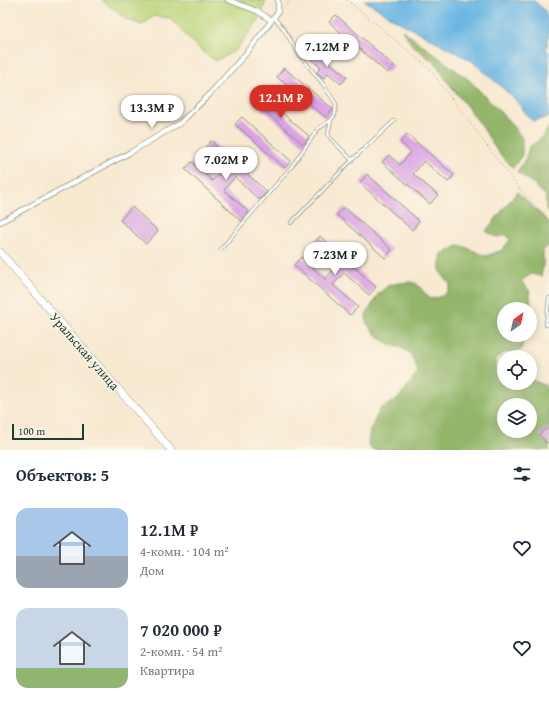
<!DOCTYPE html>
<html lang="ru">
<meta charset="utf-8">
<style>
body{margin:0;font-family:"Gentium Book Plus",serif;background:#f2f2f3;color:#1f2937;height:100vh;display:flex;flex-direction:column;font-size:15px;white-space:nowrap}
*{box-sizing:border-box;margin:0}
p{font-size:13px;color:#747a83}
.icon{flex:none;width:22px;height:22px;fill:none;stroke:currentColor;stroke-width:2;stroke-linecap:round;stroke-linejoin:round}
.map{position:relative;height:450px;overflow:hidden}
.side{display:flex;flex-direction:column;background:#fff;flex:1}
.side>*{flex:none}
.needle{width:26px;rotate:33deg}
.buttons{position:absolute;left:497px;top:302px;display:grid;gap:8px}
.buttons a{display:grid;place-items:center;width:40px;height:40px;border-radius:50%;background:#fff;box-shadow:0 2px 10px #0003;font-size:20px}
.scale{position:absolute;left:12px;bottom:10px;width:72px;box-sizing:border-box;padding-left:4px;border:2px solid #1f3d34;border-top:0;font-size:11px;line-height:14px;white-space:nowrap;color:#1f3d34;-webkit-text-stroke:3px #fcf5e5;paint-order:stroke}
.price{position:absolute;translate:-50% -34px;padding:0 9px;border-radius:14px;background:#fff;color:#222;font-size:13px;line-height:26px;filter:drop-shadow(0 1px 2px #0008)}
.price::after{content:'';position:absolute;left:50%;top:24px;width:12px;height:9px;margin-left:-6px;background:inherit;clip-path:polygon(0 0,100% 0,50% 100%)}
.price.active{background:#d93025;color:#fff}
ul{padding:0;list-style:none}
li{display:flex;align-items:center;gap:12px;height:100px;padding:0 16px}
li span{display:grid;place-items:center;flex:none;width:112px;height:80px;border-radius:12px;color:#555}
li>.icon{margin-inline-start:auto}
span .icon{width:48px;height:48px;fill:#fffc;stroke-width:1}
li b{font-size:17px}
h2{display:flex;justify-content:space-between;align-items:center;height:48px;padding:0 16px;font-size:17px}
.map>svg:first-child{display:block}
.green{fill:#bad57a;stroke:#6c8957}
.forest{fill:#93b66a;stroke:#597a4f;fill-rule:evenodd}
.water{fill:#6bb6e4;stroke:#457a8c}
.building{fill:#daa3e5}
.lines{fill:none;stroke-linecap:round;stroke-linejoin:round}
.lane-casing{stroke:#8c9382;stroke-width:4}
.street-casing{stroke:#8c9382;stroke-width:6}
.primary-casing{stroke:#8c9382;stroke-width:8}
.path{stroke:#8c9382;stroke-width:1;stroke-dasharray:1 3;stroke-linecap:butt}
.lane{stroke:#fff;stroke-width:2.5}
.street{stroke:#fff;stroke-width:4.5}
.primary{stroke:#fff;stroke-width:7}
.labels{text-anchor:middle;stroke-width:3;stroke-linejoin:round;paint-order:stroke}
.street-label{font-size:13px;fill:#1f3d34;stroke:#fcf5e5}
</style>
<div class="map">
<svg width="549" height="450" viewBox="0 0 549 450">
<rect width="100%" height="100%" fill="#fcf5e5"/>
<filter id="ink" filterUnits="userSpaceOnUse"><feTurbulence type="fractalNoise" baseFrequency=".025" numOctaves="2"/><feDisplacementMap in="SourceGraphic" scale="8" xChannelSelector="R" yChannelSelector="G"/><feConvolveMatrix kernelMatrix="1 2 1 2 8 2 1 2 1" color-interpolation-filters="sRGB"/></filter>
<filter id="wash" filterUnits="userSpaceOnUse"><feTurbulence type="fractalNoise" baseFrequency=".012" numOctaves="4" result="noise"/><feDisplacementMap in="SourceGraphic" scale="16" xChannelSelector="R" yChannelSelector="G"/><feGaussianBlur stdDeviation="0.9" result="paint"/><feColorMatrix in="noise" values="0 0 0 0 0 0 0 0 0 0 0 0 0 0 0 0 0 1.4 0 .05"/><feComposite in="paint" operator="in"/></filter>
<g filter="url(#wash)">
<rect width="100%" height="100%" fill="#f8e9d1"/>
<path class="green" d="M102,0H266L258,21L236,50L216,61C198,50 184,33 170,18L154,16L142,25L126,19Z"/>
<path class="forest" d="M402,30L469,80L508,120L522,138V155L513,168L497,151L482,126L447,81L436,64L412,45Z
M549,126V211L546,210V196L530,181L517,172L526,158L529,147C539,141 544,136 549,126Z
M517,192L549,222V245L543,251V266L541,276L531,274L521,281L529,290L533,317L530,322V309H504V335H523L522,349L516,353L505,352L497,357L495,367L504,377V383H530L531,380L545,385L549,395V450H372L368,444L370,431L380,409L398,399L418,373L416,365L410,353L402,348L389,344L378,337L367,324L366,315L379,293L389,285L400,283L411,282L417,284L430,299C441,297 448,296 450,284C440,272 437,271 442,254L460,245L486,256L502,250L510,240L507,235L496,237L486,231ZM504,405H530V431H504Z"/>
<path class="water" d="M364,0H533C536,3 542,7 545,11C549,21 549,39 546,49L549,53V117L532,121L513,97L472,61L394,19Z"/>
<g id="blocks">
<path class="building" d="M336,15L394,66L387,73L329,22Z
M314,50L347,77L341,84L328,73L324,78L318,74L317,72L321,67L308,57Z
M284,68L333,109L326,118L277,77Z
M259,93L309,136L304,145L252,100Z
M242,117L291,161L285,168L235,124Z
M407,134L454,175L448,182L424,161L413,174L438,195L430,204L382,162L389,155L400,165L411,152L400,142Z
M211,141L267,192L259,200L235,177L224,190L249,212L241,221L185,169L192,162L212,181L224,168L203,150Z
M367,174L419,221L412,230L360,183Z
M132,207L158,231L146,244L120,220Z
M344,207L392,250L385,258L337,215Z
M320,236L376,287L369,295L344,273L333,285L358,307L350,315L294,265L301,257L325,279L337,266L313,244Z
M547,428L549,431V441L546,443L539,434Z"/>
</g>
</g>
<g filter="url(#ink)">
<use href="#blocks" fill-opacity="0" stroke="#8c9382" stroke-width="1"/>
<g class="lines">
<g class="lane-casing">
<path id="lane" d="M331,120L328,134L331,139L352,160
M291,223L352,160L394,121
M221,249L292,166L318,129L331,120L335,115L336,104L323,84L298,53L283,28L274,18
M549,298L546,325H549"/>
</g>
<g class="street-casing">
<path id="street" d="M228,0L257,11L271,20
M0,222L131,152L180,123L208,96L250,49L278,12V0"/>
</g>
<g class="primary-casing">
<path id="primary" d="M0,252L171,450"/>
</g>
<path class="path" d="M347,0L428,67L521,191L549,221
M257,5L258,0
M283,8L291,0"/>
<use href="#lane" class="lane"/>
<use href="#street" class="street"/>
<use href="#primary" class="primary"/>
</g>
</g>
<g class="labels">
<g class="street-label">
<text transform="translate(85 351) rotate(49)" y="5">Уральская улица</text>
</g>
</g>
</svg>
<div class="buttons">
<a><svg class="needle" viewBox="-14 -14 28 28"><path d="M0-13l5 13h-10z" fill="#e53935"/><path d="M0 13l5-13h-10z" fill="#747a83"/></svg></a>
<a><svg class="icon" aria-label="locate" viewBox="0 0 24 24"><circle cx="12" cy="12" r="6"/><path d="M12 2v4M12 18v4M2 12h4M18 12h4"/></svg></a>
<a><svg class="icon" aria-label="layers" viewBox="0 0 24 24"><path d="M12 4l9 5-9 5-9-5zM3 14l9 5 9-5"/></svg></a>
</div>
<div class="scale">100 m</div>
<b class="price" style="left:327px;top:68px">7.12M ₽</b>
<b class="price active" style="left:281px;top:119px">12.1M ₽</b>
<b class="price" style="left:152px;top:129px">13.3M ₽</b>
<b class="price" style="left:226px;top:181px">7.02M ₽</b>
<b class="price" style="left:335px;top:276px">7.23M ₽</b>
</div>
<section class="side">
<h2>Объектов: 5<svg class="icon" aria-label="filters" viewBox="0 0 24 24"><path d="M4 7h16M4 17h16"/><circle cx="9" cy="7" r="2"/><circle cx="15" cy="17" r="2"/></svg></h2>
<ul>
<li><span style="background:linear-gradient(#a9c7e8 60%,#9aa5b1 0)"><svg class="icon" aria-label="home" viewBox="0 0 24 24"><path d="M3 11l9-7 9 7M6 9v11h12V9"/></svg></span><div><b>12.1M ₽</b><p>4-комн. · 104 m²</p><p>Дом</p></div><svg class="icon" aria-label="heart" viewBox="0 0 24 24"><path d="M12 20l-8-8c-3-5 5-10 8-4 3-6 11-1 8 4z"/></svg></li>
<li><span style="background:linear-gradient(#c9d6e8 75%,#8fb573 0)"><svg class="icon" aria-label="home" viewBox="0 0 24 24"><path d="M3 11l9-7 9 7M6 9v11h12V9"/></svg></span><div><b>7 020 000 ₽</b><p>2-комн. · 54 m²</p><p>Квартира</p></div><svg class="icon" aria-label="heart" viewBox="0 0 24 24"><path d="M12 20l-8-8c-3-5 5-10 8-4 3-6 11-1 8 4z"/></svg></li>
</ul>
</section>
